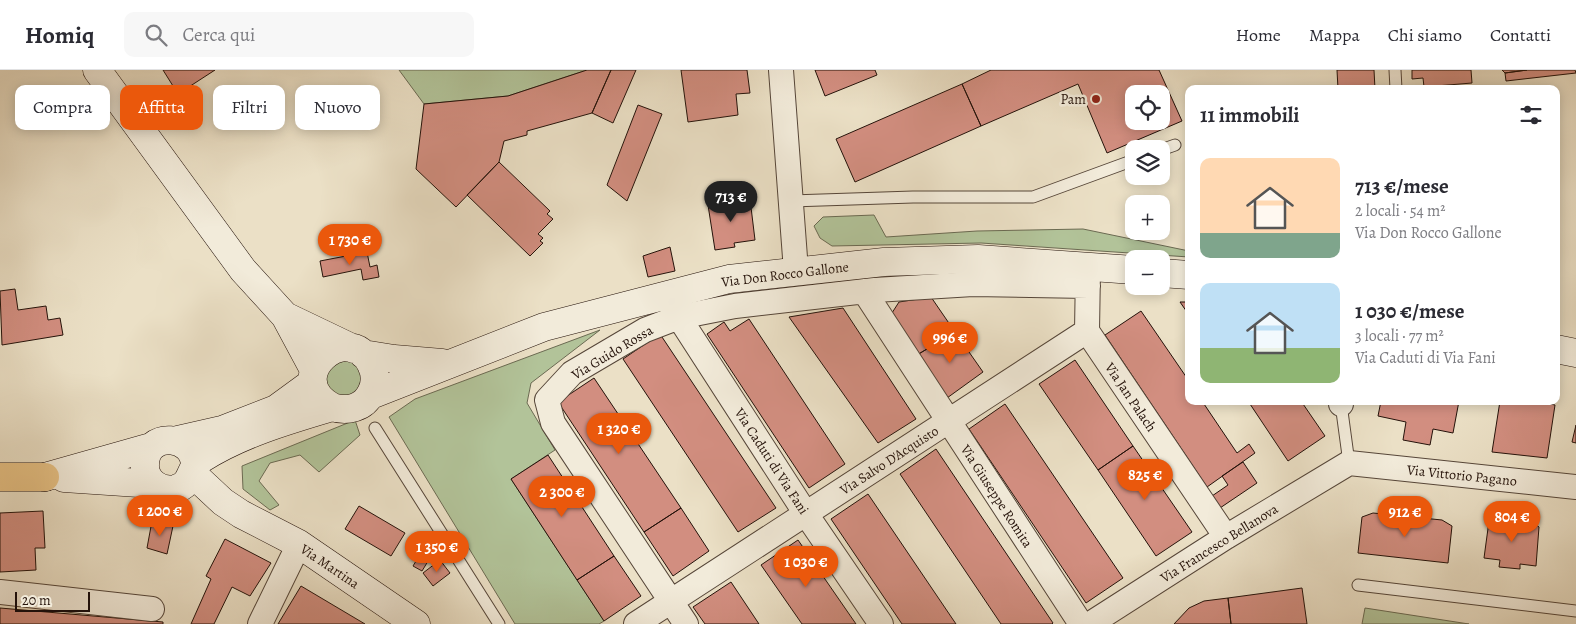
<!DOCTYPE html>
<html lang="it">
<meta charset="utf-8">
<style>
body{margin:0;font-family:Alegreya,serif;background:#f7f7f7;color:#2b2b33;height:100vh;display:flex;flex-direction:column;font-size:19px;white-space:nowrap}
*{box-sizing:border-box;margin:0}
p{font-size:16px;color:#7c7c81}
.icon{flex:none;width:28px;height:28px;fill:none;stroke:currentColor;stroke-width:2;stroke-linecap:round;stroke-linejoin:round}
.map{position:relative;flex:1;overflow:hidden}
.panel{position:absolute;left:1185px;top:15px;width:375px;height:320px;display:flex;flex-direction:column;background:#fff;border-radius:10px;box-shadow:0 2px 12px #0003}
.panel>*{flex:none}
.hud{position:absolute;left:15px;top:15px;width:475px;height:45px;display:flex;gap:10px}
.fabs{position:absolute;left:1125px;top:15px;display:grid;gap:10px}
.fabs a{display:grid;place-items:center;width:45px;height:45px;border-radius:10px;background:#fff;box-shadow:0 2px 12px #0003;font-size:25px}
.scale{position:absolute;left:15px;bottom:12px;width:75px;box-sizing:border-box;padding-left:5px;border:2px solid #24120a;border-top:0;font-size:14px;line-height:18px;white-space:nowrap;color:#24120a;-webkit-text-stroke:4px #f2ebda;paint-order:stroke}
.price{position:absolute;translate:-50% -42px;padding:0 11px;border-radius:18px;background:#ea580c;color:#fff;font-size:16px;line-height:32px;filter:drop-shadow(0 1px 2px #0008)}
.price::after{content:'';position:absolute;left:50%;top:30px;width:15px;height:11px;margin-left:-8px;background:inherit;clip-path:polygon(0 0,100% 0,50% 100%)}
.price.on{background:#222;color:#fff}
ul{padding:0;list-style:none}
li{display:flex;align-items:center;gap:15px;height:125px;padding:0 15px}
li span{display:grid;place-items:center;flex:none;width:140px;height:100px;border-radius:10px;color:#555}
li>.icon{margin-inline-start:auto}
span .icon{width:60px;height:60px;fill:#fffc;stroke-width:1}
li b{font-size:21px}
h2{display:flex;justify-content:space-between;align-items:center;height:60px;padding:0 15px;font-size:21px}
.chip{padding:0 18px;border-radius:10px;background:#fff;box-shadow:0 2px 12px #0003;font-size:18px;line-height:45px}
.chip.on{background:#ea580c;color:#fff}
header{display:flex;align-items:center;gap:30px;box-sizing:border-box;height:70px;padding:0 25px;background:#fff;border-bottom:1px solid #e1e1e2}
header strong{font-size:24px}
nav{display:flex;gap:28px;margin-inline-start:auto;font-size:18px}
.search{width:350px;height:45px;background:#f7f7f7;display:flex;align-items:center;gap:12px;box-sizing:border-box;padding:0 18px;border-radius:10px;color:#7c7c81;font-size:19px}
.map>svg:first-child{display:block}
.green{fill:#b2c399;stroke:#6b6a52}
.building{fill:#d28e80;stroke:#24120a;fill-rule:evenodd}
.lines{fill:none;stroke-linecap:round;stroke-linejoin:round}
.lane-casing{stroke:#564639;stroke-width:13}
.street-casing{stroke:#564639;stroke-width:26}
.secondary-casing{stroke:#24120a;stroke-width:29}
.primary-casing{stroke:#24120a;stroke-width:29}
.lane{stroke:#f2ebda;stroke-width:11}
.street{stroke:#f2ebda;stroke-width:24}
.secondary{stroke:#f2ebda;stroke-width:28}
.primary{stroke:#e6c083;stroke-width:28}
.poi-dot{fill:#8f2418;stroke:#f2ebda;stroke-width:2}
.labels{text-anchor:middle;stroke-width:5;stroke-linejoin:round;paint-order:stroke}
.poi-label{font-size:14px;fill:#24120a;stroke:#f2ebda;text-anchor:end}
.street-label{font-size:14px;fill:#24120a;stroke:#f2ebda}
</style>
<header>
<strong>Homiq</strong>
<div class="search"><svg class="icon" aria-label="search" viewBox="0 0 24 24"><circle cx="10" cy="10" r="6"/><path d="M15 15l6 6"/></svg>Cerca qui</div>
<nav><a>Home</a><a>Mappa</a><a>Chi siamo</a><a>Contatti</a></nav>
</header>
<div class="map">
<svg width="1576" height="554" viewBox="0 0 1576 554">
<rect width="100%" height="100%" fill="#ebe0c6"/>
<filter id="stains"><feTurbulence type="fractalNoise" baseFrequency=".004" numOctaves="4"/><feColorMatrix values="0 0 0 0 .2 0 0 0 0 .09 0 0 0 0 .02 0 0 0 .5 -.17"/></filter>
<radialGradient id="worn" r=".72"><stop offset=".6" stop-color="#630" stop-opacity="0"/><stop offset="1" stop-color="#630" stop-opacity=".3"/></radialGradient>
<path class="green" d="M399,0H587L508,26L424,34Z
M874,145L886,167L977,161L1083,159L1189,181V187L981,173L832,176L820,168L814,156L823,147Z
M600,260L531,313L527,333L555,380L511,409L604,551L599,554H515L389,347L415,329Z
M356,289L366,313L346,330L328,321L325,300L328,294Z
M355,350L360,365L319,402L300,385L270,393L259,411L279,435L270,440L243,419L242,396Z
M1365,538L1469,554H1362Z"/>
<path class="building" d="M163,0H215L178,24Z
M587,0H611L592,43L527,61V65L504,71L499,92L456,137L416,99L424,34L508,26Z
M611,0H636L613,53L592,43Z
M681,0H747L750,23L736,24L738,45L688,52Z
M815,0H875L877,5L825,26Z
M991,0H1159L1182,51L1107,83L1078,14L981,56L962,14ZM1134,24H1161V51H1134Z
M1337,0H1374L1375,19H1338Z
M1412,0H1471L1472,13L1424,17L1423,8L1412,9Z
M1502,0H1527L1505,3Z
M1527,0H1575L1576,3L1506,11L1505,3Z
M962,14L981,56L855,112L836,69Z
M638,35L662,44L627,131L607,115Z
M499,92L550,141L547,144L553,149L538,164L543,168L540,171L543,173L530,186L467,125Z
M750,129L755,170L734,173L735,177L715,180L708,135Z
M670,177L675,201L648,207L643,186Z
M367,182L370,197L377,195L379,207L363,210L361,199L323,207L320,191Z
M15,219L18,240L46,236L48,250L60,248L63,265L2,275L0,221Z
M931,227L955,262L917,285L890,246L899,232Z
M1180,232H1189V245Z
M843,238L916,349L878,373L789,247Z
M1141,241L1189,311V331H1202L1237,383L1249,374L1255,383L1207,417L1105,265Z
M749,249L845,394L809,418L707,264L724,252L730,261Z
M955,262L983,302L947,328L917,285Z
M660,264L776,438L738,462L623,289Z
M1075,290L1133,376L1098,400L1039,314Z
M594,308L681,438L644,462L558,332Z
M1248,331H1301L1325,366L1288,391Z
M1381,331H1459L1453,363L1433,359L1430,375L1403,370L1406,352L1378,346Z
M1500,331H1551L1550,334L1555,335L1547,388L1492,382Z
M1005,334L1123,508L1086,533L969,359Z
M1576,355V373L1572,372Z
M1133,376L1192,462L1156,486L1098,400Z
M936,379L1053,553L1052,554H1001L900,404Z
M548,385L614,486L577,510L511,409Z
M1243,392L1257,413L1220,438L1212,426L1228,415L1222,406Z
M868,424L956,554H902L831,449Z
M359,436L405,463L391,486L345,459Z
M681,438L709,481L673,506L644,462Z
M43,441L45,478H35L36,500L0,502V443Z
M1373,443L1442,450L1452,456L1448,493L1358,483L1362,447Z
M1504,448L1534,453L1539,457L1536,496L1520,494V499L1499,497L1500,490L1484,488L1489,451Z
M152,451L173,456L167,484L147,478Z
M225,469L271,493L250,526L232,517L214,554H191L211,509L206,506Z
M798,470L856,554H802L761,495Z
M424,478L433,483L422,501L413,496Z
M614,486L641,526L604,551L577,510Z
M440,490L450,503L433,516L423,503Z
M731,512L759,554H705L693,537Z
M301,516L365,554H278Z
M1302,518L1307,554H1231L1228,528Z
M1228,528L1231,554H1174L1189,538L1204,531Z
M0,538L163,552V554H0Z"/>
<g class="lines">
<g class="lane-casing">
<path id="lane" d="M1395,0L1396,19
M1161,80L1175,75
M791,131L913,127H1033L1134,90
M1338,332L1341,334L1349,393
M375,358L499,554
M1358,515L1576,541"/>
</g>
<g class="street-casing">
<path id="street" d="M781,0L796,201
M864,221L1081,554
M671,235L806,444L881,554
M1087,261L1226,467
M1341,334V331
M0,522L152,539
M260,554L299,474
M636,554L1087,261L1088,200
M686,554L553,353L547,330L572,303L645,260L679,247L735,236L875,220L973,214L1088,216
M1090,554L1226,467L1349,393L1576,417"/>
</g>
<g class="secondary-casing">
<path id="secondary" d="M97,0L243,200L285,246L314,300
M1161,203L1189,205
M285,246L354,279
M1556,279L1576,283
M363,284L394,289L442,293
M371,325L544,257L729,209L884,192L978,189L1134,200
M178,370L222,360L276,339L313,312
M195,396C195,364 146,360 145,394C144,410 159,422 175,419C193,415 189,398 201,389C240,364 288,350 332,337C347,342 364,338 371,323C376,314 376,304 371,294C349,248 279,307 332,337
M193,404L223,432L241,444L299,474L416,554
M45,407L151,377
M64,408L154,414"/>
</g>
<g class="primary-casing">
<path id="primary" d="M0,407H45"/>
</g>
<use href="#lane" class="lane"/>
<use href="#street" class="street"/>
<use href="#secondary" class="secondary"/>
<use href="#primary" class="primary"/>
</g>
<circle class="poi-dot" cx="1096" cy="29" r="5"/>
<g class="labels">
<g class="poi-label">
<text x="1086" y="34">Pam</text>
</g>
<g class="street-label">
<text transform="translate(785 204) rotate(-7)" y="5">Via Don Rocco Gallone</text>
<text transform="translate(612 282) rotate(-31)" y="5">Via Guido Rossa</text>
<text transform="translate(1131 327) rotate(56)" y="5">Via Jan Palach</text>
<text transform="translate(889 390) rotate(-33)" y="5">Via Salvo D'Acquisto</text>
<text transform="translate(772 391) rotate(57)" y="5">Via Caduti di Via Fani</text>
<text transform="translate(1462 405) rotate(6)" y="5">Via Vittorio Pagano</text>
<text transform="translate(997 426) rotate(57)" y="5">Via Giuseppe Romita</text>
<text transform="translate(1219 473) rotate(-32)" y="5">Via Francesco Bellanova</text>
<text transform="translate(330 496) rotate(34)" y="5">Via Martina</text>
</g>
</g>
<rect width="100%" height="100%" filter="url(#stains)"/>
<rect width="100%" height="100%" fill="url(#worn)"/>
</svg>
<div class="fabs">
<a><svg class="icon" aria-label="locate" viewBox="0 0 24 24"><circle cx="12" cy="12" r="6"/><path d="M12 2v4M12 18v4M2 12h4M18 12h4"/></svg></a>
<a><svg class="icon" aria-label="layers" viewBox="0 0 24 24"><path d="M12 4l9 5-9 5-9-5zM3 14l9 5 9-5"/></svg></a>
<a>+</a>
<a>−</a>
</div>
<div class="scale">20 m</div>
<b class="price on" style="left:731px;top:153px">713 €</b>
<b class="price" style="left:350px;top:196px">1 730 €</b>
<b class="price" style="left:950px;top:294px">996 €</b>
<b class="price" style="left:619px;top:385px">1 320 €</b>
<b class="price" style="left:1145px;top:431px">825 €</b>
<b class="price" style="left:562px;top:448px">2 300 €</b>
<b class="price" style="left:160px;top:467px">1 200 €</b>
<b class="price" style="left:1405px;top:468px">912 €</b>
<b class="price" style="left:1512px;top:473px">804 €</b>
<b class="price" style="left:437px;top:503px">1 350 €</b>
<b class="price" style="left:806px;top:518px">1 030 €</b>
<div class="hud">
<a class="chip">Compra</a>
<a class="chip on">Affitta</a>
<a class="chip">Filtri</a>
<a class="chip">Nuovo</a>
</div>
<section class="panel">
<h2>11 immobili<svg class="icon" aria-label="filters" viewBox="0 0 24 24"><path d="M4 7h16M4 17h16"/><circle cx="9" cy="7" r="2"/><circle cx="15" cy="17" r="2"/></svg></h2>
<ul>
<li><span style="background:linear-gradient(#ffd9b3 75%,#7fa58c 0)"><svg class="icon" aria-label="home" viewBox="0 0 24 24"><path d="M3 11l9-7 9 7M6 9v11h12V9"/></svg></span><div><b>713 €/mese</b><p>2 locali · 54 m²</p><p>Via Don Rocco Gallone</p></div></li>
<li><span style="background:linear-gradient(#bfe0f5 65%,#8fb573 0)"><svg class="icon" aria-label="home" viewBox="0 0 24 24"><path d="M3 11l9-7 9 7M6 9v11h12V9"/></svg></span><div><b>1 030 €/mese</b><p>3 locali · 77 m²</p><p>Via Caduti di Via Fani</p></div></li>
</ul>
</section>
</div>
